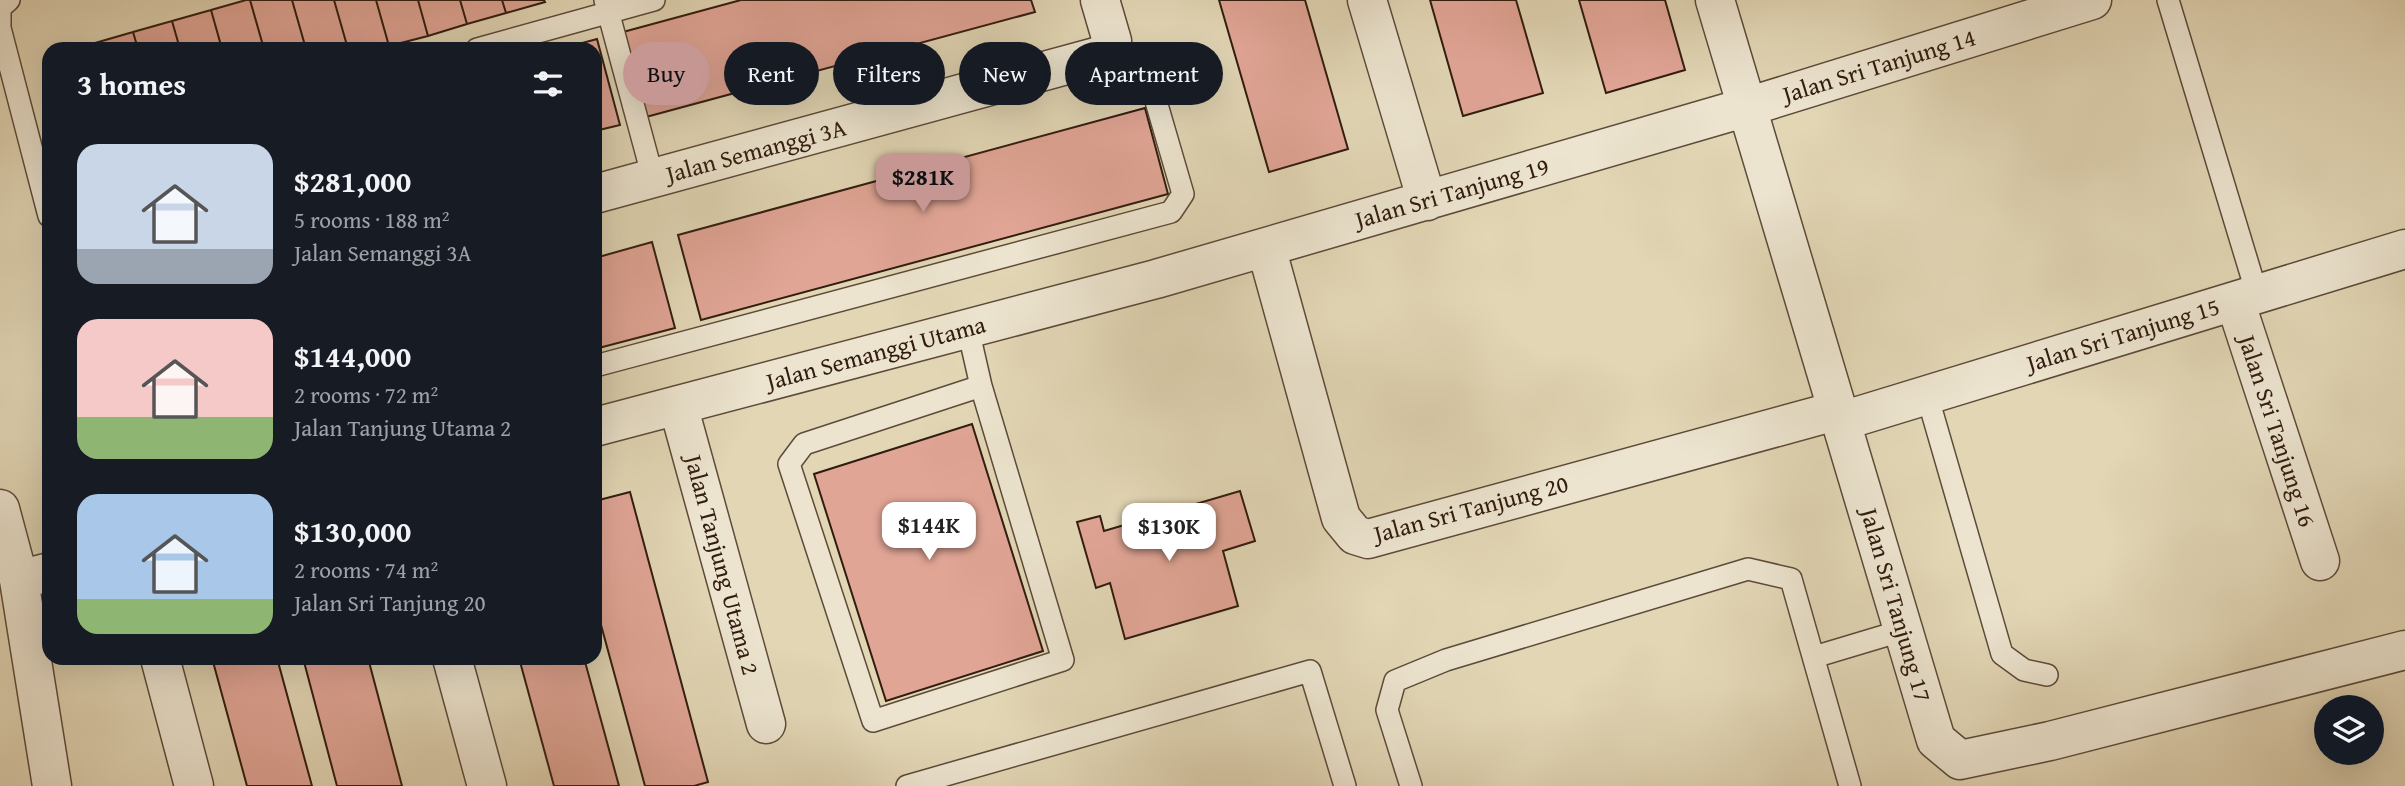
<!DOCTYPE html>
<meta charset="utf-8">
<style>
body{margin:0;font-family:"Gentium Book Plus",serif;background:#20242c;color:#f1f3f6;height:100vh;display:flex;flex-direction:column;font-size:26px;white-space:nowrap}
*{box-sizing:border-box;margin:0}
p{font-size:23px;color:#9ea1a6}
.icon{flex:none;width:38px;height:38px;fill:none;stroke:currentColor;stroke-width:2;stroke-linecap:round;stroke-linejoin:round}
.map{position:relative;flex:1;overflow:hidden}
.side{position:absolute;left:42px;top:42px;width:560px;height:623px;display:flex;flex-direction:column;background:#171b24;border-radius:21px;box-shadow:0 7px 28px #0002}
.side>*{flex:none}
.guide{position:absolute;left:623px;top:42px;width:665px;height:63px;display:flex;gap:14px}
.controls{position:absolute;left:2314px;top:695px;display:grid;gap:14px}
.controls a{display:grid;place-items:center;width:70px;height:70px;border-radius:50%;background:#171b24;box-shadow:0 7px 28px #0002;font-size:35px}
.price{position:absolute;translate:-50% -60px;padding:0 16px;border-radius:14px;background:#fff;color:#222;font-size:23px;line-height:46px;filter:drop-shadow(0 2px 4px #0008)}
.price::after{content:'';position:absolute;left:50%;top:42px;width:21px;height:16px;margin-left:-10px;background:inherit;clip-path:polygon(0 0,100% 0,50% 100%)}
.price.on{background:#c59692;color:#111}
ul{padding:0;list-style:none}
li{display:flex;align-items:center;gap:21px;height:175px;padding:0 35px}
li span{display:grid;place-items:center;flex:none;width:196px;height:140px;border-radius:21px;color:#555}
li>.icon{margin-inline-start:auto}
span .icon{width:84px;height:84px;fill:#fffc;stroke-width:1}
li b{font-size:30px}
h2{display:flex;justify-content:space-between;align-items:center;height:84px;padding:0 35px;font-size:30px}
.pill{padding:0 24px;border-radius:32px;background:#171b24;box-shadow:0 7px 28px #0002;font-size:24px;line-height:63px}
.pill.on{background:#c59692;color:#111}
.map>svg:first-child{display:block}
.building{fill:#e1a596;stroke:#311c10;stroke-width:2}
.lines{fill:none;stroke-linecap:round;stroke-linejoin:round}
.lane-casing{stroke:#5d4a39;stroke-width:24}
.street-casing{stroke:#5d4a39;stroke-width:41}
.lane{stroke:#ece4cf;stroke-width:21}
.street{stroke:#ece4cf;stroke-width:38}
.labels{text-anchor:middle;stroke-width:7;stroke-linejoin:round;paint-order:stroke}
.street-label{font-size:24px;fill:#311c10;stroke:#ece4cf}
</style>
<div class="map">
<svg width="2405" height="786" viewBox="0 0 2405 786">
<rect width="100%" height="100%" fill="#e2d6b5"/>
<filter id="stains"><feTurbulence type="fractalNoise" baseFrequency=".00286" numOctaves="4"/><feColorMatrix values="0 0 0 0 .2 0 0 0 0 .09 0 0 0 0 .02 0 0 0 .5 -.17"/></filter>
<radialGradient id="worn" r=".72"><stop offset=".6" stop-color="#630" stop-opacity="0"/><stop offset="1" stop-color="#630" stop-opacity=".3"/></radialGradient>
<path class="building" d="M246,0H250L264,49H222L211,10Z
M250,0H292L306,49H264Z
M292,0H334L348,49H306Z
M334,0H376L389,46L379,49H348Z
M376,0H418L428,36L389,46Z
M418,0H460L467,24L428,36Z
M460,0H502L506,13L467,24Z
M502,0H544L545,2L506,13Z
M741,0H1031L1035,12L646,117L623,32Z
M1219,0H1305L1348,149L1269,172Z
M1430,0H1516L1543,93L1463,116Z
M1579,0H1665L1685,70L1606,93Z
M211,10L222,49H180L172,21Z
M172,21L180,49H138L133,32Z
M133,32L138,49H96L95,43Z
M597,39L620,125L595,131V49H560Z
M1145,108L1168,194L701,320L678,235Z
M652,242L675,328L595,349V258Z
M972,424L1043,651L886,701L814,474Z
M1240,491L1255,541L1223,551L1238,606L1125,639L1110,583L1096,588L1077,522L1100,516L1104,531Z
M630,492L708,782L694,786H645L595,603V501Z
M212,658H277L312,786H247Z
M303,658H368L402,786H337Z
M519,658H584L619,786H554Z"/>
<g class="lines">
<g class="lane-casing">
<path id="lane" d="M605,0L653,178
M2168,0L2257,294
M0,25V8L9,0
M0,28L49,216
M477,49L654,0
M968,329L981,386L1063,660L873,721L789,464L804,444L981,386
M595,366L1171,212L1183,194L1153,91L1143,72L1103,55
M1927,395L2002,654L2024,670L2047,675
M1814,657L1904,630
M907,786L1310,671L1345,786
M1411,786L1387,710L1395,681L1446,660L1748,569L1791,579L1850,786"/>
</g>
<g class="street-casing">
<path id="street" d="M1367,0L1427,201
M1715,0L1936,740L1960,760L2050,741L2405,650
M595,194L1103,55L1112,41L1100,0
M1266,247L1341,518L1355,535L1368,539L1839,410
M2235,301L2320,561
M678,405L766,724
M1842,421L2405,249
M595,427L1156,279L1747,107L2092,0
M0,509L19,580L52,786
M19,580L49,572
M160,658L194,786
M452,658L487,786"/>
</g>
<use href="#lane" class="lane"/>
<use href="#street" class="street"/>
</g>
<g class="labels">
<g class="street-label">
<text transform="translate(1879 66) rotate(-17)" y="8">Jalan Sri Tanjung 14</text>
<text transform="translate(756 151) rotate(-15)" y="8">Jalan Semanggi 3A</text>
<text transform="translate(1452 193) rotate(-16)" y="8">Jalan Sri Tanjung 19</text>
<text transform="translate(2123 335) rotate(-17)" y="8">Jalan Sri Tanjung 15</text>
<text transform="translate(876 353) rotate(-15)" y="8">Jalan Semanggi Utama</text>
<text transform="translate(2277 431) rotate(72)" y="8">Jalan Sri Tanjung 16</text>
<text transform="translate(1471 509) rotate(-15)" y="8">Jalan Sri Tanjung 20</text>
<text transform="translate(722 565) rotate(75)" y="8">Jalan Tanjung Utama 2</text>
<text transform="translate(1896 605) rotate(74)" y="8">Jalan Sri Tanjung 17</text>
</g>
</g>
<rect width="100%" height="100%" filter="url(#stains)"/>
<rect width="100%" height="100%" fill="url(#worn)"/>
</svg>
<div class="controls">
<a><svg class="icon" aria-label="layers" viewBox="0 0 24 24"><path d="M12 4l9 5-9 5-9-5zM3 14l9 5 9-5"/></svg></a>
</div>
<b class="price on" style="left:923px;top:214px">$281K</b>
<b class="price" style="left:929px;top:562px">$144K</b>
<b class="price" style="left:1169px;top:563px">$130K</b>
<div class="guide">
<a class="pill on">Buy</a>
<a class="pill">Rent</a>
<a class="pill">Filters</a>
<a class="pill">New</a>
<a class="pill">Apartment</a>
</div>
<section class="side">
<h2>3 homes<svg class="icon" aria-label="filters" viewBox="0 0 24 24"><path d="M4 7h16M4 17h16"/><circle cx="9" cy="7" r="2"/><circle cx="15" cy="17" r="2"/></svg></h2>
<ul>
<li><span style="background:linear-gradient(#c9d6e8 75%,#9aa5b1 0)"><svg class="icon" aria-label="home" viewBox="0 0 24 24"><path d="M3 11l9-7 9 7M6 9v11h12V9"/></svg></span><div><b>$281,000</b><p>5 rooms · 188 m²</p><p>Jalan Semanggi 3A</p></div></li>
<li><span style="background:linear-gradient(#f6c9c9 70%,#8fb573 0)"><svg class="icon" aria-label="home" viewBox="0 0 24 24"><path d="M3 11l9-7 9 7M6 9v11h12V9"/></svg></span><div><b>$144,000</b><p>2 rooms · 72 m²</p><p>Jalan Tanjung Utama 2</p></div></li>
<li><span style="background:linear-gradient(#a9c7e8 75%,#8fb573 0)"><svg class="icon" aria-label="home" viewBox="0 0 24 24"><path d="M3 11l9-7 9 7M6 9v11h12V9"/></svg></span><div><b>$130,000</b><p>2 rooms · 74 m²</p><p>Jalan Sri Tanjung 20</p></div></li>
</ul>
</section>
</div>
